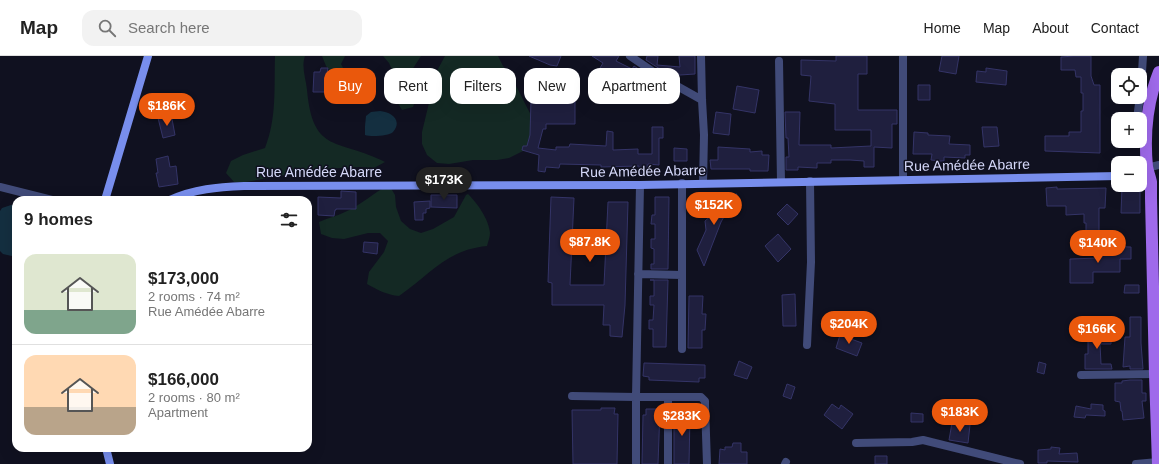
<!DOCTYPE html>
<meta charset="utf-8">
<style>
body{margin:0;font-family:Arial,sans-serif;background:#f2f2f2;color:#222;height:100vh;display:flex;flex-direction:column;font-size:15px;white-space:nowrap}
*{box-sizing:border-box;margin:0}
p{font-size:13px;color:#767676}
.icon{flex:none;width:22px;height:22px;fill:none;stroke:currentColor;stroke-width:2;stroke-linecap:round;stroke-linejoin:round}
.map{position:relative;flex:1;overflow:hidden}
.panel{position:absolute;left:12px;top:140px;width:300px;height:256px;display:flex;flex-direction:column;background:#fff;border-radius:12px;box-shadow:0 4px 16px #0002}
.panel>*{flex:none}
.top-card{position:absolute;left:324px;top:12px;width:380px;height:36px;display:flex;gap:8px}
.fabs{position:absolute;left:1111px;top:12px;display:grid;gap:8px}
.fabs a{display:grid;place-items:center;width:36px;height:36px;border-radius:8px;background:#fff;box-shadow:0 4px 16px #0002;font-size:20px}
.price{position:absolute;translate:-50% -34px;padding:0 9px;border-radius:14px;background:#ea580c;color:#fff;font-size:13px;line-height:26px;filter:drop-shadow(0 1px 2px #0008)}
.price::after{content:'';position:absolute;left:50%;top:24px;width:12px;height:9px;margin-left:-6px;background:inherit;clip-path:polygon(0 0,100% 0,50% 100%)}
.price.current{background:#222;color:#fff}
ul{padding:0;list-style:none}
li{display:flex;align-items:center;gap:12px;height:100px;padding:0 12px}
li+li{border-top:1px solid #e0e0e0}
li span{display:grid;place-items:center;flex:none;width:112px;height:80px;border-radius:12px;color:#555}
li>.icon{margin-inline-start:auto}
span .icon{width:48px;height:48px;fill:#fffc;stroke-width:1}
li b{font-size:17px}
h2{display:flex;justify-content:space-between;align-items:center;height:48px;padding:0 12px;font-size:17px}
.tag{padding:0 14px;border-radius:12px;background:#fff;box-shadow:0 4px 16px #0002;font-size:14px;line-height:36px}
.tag.current{background:#ea580c;color:#fff}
header{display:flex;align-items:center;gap:24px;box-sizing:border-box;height:56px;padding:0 20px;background:#fff;border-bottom:1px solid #e0e0e0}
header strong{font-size:19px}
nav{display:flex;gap:22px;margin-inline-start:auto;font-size:14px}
.search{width:280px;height:36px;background:#f2f2f2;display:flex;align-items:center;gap:10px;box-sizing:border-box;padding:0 14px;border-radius:12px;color:#767676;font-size:15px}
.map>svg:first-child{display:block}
.green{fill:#142924}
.water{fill:#142f40}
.building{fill:#1f1f3e;stroke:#343467}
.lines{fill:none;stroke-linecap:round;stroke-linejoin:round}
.street{stroke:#414b79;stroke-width:8}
.secondary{stroke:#788eed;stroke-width:8}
.primary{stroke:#9f6aeb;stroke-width:12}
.labels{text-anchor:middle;stroke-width:3;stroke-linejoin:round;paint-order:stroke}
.street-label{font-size:14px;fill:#d5d8f9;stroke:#101120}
</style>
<header>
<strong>Map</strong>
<div class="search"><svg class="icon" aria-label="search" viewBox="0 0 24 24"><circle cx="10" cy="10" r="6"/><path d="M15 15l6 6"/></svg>Search here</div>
<nav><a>Home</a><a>Map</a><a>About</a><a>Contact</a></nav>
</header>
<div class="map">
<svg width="1159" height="408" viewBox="0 0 1159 408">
<rect width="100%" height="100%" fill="#101120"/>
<path class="green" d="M275,0H305C301,11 306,23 307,34C313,99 338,82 385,106L374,112L360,111L321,113L246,126H234L226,117L231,105L243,99L265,92C277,62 274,31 275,0Z
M322,0H345L341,8L347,19H334L326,10Z
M383,0H421L412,14L417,40L413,51L402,54L396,44L394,18L389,7Z
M445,0H498L503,10L511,20L535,67V89L509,102L497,104H473L449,108L437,107L427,99L422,88V76L434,26L438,13Z
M389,129L395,139L396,151L401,165L410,173L421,177L433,173L454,161L466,139L468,138C477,147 489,163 490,177C490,181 488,186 487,190C446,194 431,218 399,240C387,239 378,234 367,228L369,216L384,196L388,185L380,177H368L344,183L332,182L321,178L319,166C328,162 337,160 345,156C361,149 373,137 389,129Z"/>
<path class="water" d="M380,55C391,56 403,64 393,76C389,80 371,81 365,79V70L366,60L371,56Z
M11,149H16V201L3,198L0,195V155L2,152Z"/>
<path class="building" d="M529,0H561L557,10L550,9Z
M592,0H619L616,5L632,13L634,10L657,25L649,37L638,31L639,29L625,20L622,25L611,20L600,12L603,7Z
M647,0H658L657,9L680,11L679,0H695V18L680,19L666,17L646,4Z
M836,0H867V18H858V54H897V68H892V92L874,91V111H864V105L850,104H831V107H817V112L798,111V114H786V101H789L788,82H786L785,56H800L799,89H831V92L871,90V74H835V48L809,45L811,20L801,19V4L836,5Z
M942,0H959L956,18L939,15Z
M1074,0H1091V20L1094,29H1100V97L1045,95V80H1069V76H1081V55H1083V37H1081V21H1076L1075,14H1061V1Z
M321,12H328L327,17L339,18L337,36H313L314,16H320Z
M986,12L1007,15L1006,29L976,26L977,15L986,16Z
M918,29H930V44H918Z
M737,30L759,34L755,57L733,53Z
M558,42H575V68H546V73H543L538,92L556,94V91H569L570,88L606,90L607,75L613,76V94L638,93V98H652V71H663V82H659V109L648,108L647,117H639V110L601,111V109L560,108L559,112L546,111L545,116L538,115L539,99L522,94L523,90H527L530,79L531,44H558Z
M716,56L731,58L729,79L713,77Z
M168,60L169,64L172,63L175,79L163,82L158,62Z
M982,71H997L999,90L984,91Z
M914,76L928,77V79L950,80L949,88L970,89V99H965V102L944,101V105H940L931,104L932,98H913Z
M718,91L750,93V96L762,95V99H769L768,115H750V113H711L710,104H718Z
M674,92L687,93V105H674Z
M168,100L170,111L176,110L178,128L159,131L156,117H158L156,103Z
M1057,131V133L1106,132L1105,152H1099V178H1090V176H1086V167H1084V158L1066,159V150H1047L1046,132Z
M1122,131H1140V157H1121Z
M341,135L356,136V153H336V154H335L334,160L318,159V141L341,142Z
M737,138L721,166L704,210L697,194L706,174L705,165L713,158L720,141Z
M431,139H457V152L431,151Z
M551,141L574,142L570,229H604L608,146H628L625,249L622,281L610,280V269H603L604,249H552V227L548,226Z
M655,141H669L668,213H651V208H654V193L651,192V183H655V168H651L652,159H655Z
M430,145V152L426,153V157H423V164H415L414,146Z
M787,148L798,158L788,169L777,158Z
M778,178L791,193L778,206L765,190Z
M364,186L378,187L377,198L363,196Z
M1099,190L1131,191V203H1120V216H1093V227H1070V203L1098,202Z
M650,224H668L666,291H653V273H649V264H653L654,249H650V240H654V224Z
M1125,229H1139V237H1124Z
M795,238L796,270H783L782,239Z
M689,240H703L702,258H706L705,274H702V292H688Z
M1130,261H1141V287L1143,313H1130V310L1123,311L1125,281H1130Z
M1088,275H1111V288H1100L1101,308H1111L1112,313H1085V298H1088Z
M840,279L862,287L857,300L836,292Z
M739,305L752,311L747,323L734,319Z
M1039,306L1046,308L1044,318L1037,316Z
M644,307L705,309V322H699V326L649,324V321L643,320Z
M1130,324H1142V337H1146V345H1142L1144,362L1123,364L1122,355H1121L1120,346L1115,345V327H1122V325Z
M787,328L795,331L791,343L783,340Z
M832,348L839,353L841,349L853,358L842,373L824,359Z
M1091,348L1103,349V354L1105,355V360L1086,359L1085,362L1074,361L1076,350L1091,353Z
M601,352H615L614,358H618L617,408H573L572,354H601Z
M646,353H660L658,408H642L643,359H646Z
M674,353H687V359H690L689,408H674Z
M911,357L923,358V366H911Z
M952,367L970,369L968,387L949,384Z
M733,387H741V396H747V408H719L720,393L725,394V391H732Z
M1051,391L1060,392L1059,398L1077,397L1078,406L1047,405V407H1038V394L1051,393Z
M875,400H887V408H875Z"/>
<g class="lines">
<path class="street" d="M630,0L661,21L702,44
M701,0L702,44L704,79L703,127
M779,5L781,126
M1137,63L1141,32L1143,0
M1147,112L1159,109
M903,124V0
M640,129L636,341H701L705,345V349L707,408
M0,131L52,144
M638,218L682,219
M807,289L811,206L810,125
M682,293V127
M1081,319L1155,318
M572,340L636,341V408
M856,387L912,386L923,384L1020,408
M668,408V341
M785,408L786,406
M1136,408L1158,406"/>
<path class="secondary" d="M105,144L148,0
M170,144C194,133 218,131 244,130L640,129L1118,120
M106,392L110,408"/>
<path class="primary" d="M1158,408L1155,318L1151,142C1151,136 1151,131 1151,126C1150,121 1148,116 1147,111C1144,79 1147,46 1159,16"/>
</g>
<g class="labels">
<g class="street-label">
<text transform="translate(967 109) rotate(-1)" y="5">Rue Amédée Abarre</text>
<text transform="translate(643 115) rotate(-1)" y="5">Rue Amédée Abarre</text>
<text x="319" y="121">Rue Amédée Abarre</text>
</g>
</g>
</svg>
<div class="fabs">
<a><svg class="icon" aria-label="locate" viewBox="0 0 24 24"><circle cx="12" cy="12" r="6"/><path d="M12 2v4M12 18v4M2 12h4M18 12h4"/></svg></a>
<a>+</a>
<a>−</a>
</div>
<b class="price" style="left:167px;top:71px">$186K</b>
<b class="price current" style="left:444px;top:145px">$173K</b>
<b class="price" style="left:714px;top:170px">$152K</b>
<b class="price" style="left:590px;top:207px">$87.8K</b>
<b class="price" style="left:1098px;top:208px">$140K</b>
<b class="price" style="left:849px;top:289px">$204K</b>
<b class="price" style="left:1097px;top:294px">$166K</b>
<b class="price" style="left:960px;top:377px">$183K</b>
<b class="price" style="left:682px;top:381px">$283K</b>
<div class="top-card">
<a class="tag current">Buy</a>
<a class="tag">Rent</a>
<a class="tag">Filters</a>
<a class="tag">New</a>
<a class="tag">Apartment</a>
</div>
<section class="panel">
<h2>9 homes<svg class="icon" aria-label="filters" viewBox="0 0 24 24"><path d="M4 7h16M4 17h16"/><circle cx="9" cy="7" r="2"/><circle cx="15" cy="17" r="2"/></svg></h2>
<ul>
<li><span style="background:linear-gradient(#dfe7d0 70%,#7fa58c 0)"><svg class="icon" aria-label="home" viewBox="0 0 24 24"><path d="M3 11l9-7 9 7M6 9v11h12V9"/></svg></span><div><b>$173,000</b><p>2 rooms · 74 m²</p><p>Rue Amédée Abarre</p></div></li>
<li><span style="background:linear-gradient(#ffd9b3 65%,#b9a48a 0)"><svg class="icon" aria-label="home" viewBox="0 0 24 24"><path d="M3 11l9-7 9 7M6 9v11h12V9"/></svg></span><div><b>$166,000</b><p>2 rooms · 80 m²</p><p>Apartment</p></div></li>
</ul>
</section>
</div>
